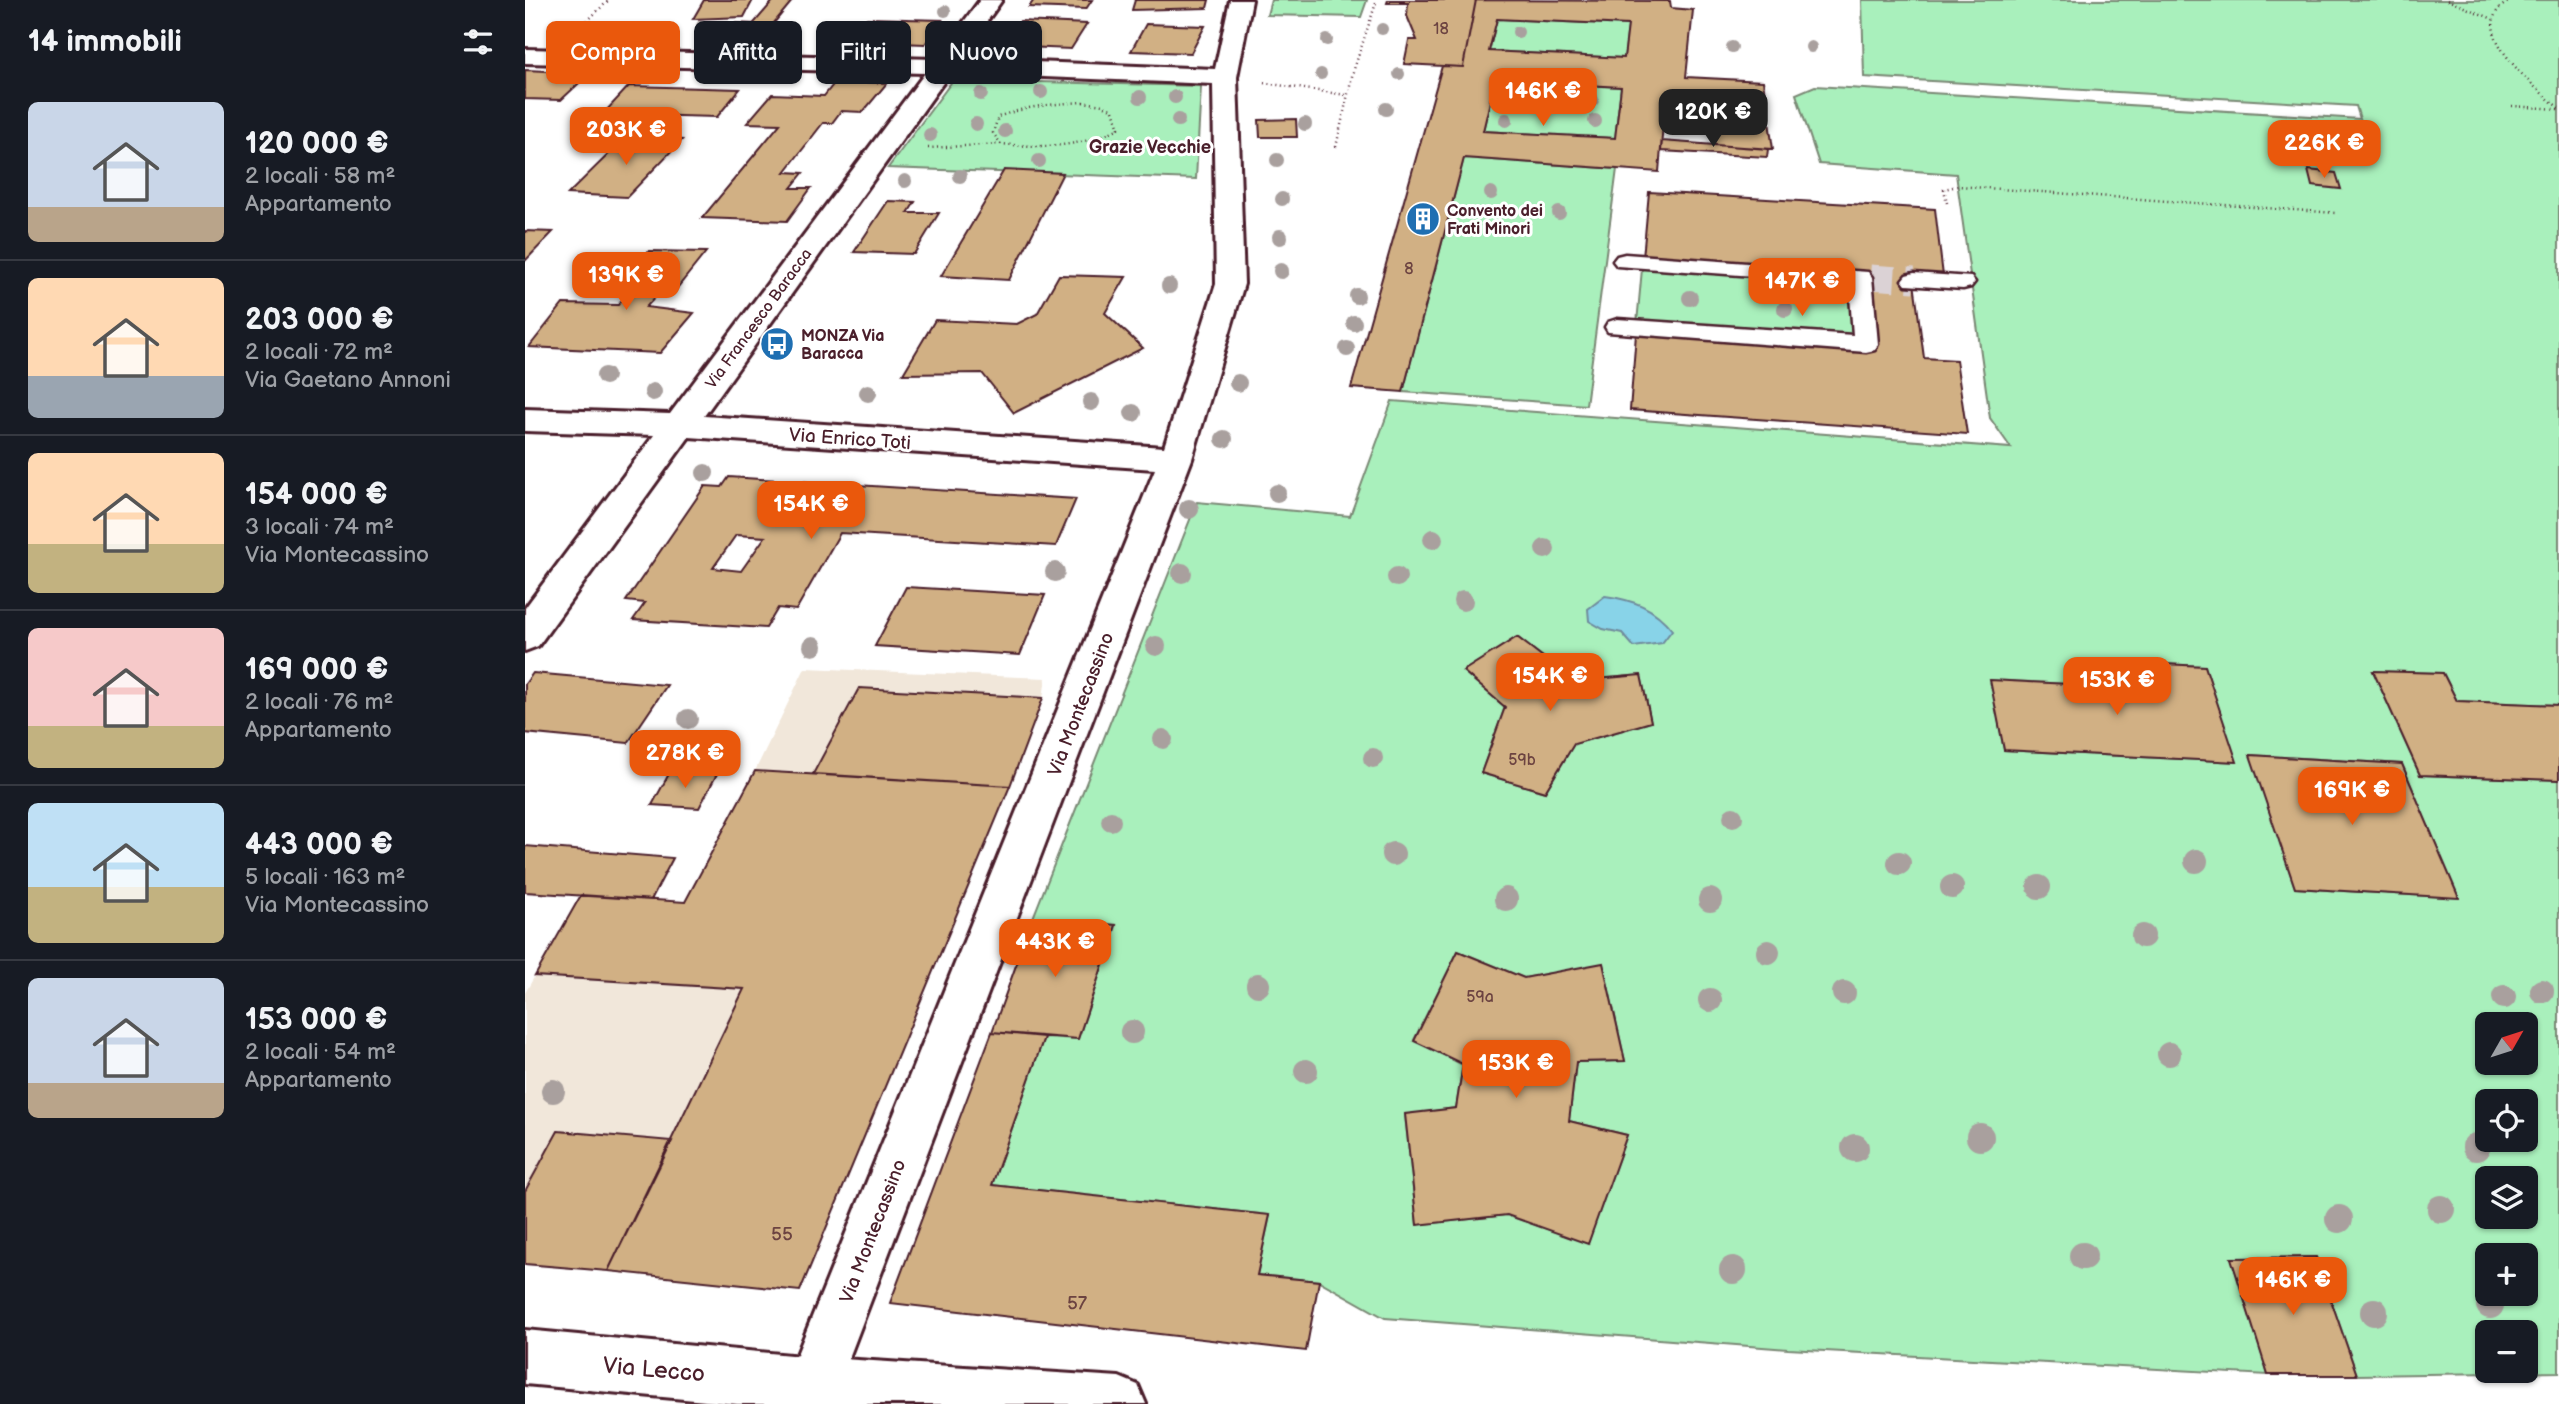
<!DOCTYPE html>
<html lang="it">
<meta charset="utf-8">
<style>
body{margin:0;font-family:"Balsamiq Sans",sans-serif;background:#20242c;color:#f1f3f6;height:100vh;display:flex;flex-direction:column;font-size:26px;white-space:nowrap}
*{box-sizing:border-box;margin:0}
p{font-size:23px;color:#9ea1a6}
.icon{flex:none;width:38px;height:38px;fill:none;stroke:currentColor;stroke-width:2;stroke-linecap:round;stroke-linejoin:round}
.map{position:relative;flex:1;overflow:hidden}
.details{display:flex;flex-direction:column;background:#171b24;width:525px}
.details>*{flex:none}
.hud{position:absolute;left:21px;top:21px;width:665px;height:63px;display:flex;gap:14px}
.needle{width:46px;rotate:51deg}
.tools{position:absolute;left:1950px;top:1012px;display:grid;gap:14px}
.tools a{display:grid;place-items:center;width:63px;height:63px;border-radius:10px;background:#171b24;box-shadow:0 2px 5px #0004;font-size:35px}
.price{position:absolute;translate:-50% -60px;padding:0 16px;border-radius:14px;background:#ea580c;color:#fff;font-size:23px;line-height:46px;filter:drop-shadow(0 2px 4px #0008)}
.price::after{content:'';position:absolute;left:50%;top:42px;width:21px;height:16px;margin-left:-10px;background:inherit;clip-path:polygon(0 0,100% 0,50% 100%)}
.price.selected{background:#222;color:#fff}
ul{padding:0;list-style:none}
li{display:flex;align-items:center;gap:21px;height:175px;padding:0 28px}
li+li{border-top:2px solid #363941}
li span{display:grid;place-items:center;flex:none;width:196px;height:140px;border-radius:10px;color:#555}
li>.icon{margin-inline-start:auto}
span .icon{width:84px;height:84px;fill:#fffc;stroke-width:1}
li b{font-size:30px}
h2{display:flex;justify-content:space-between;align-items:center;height:84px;padding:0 28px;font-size:30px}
.tag{padding:0 24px;border-radius:10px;background:#171b24;box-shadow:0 2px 5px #0004;font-size:24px;line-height:63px}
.tag.selected{background:#ea580c;color:#fff}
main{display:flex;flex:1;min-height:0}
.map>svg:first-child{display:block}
.built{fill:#f1e7da}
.green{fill:#a9f0bc;stroke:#7a8874;stroke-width:2;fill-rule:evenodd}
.water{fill:#88d3e8;stroke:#6f8b9c;stroke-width:2}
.building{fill:#d1b084;stroke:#4a1f2b;stroke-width:2;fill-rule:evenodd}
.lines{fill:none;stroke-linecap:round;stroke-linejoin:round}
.pedestrian-tunnel{stroke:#dbd2d5;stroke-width:25;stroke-dasharray:25 13;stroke-linecap:butt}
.pedestrian-casing{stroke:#4a1f2b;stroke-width:5}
.minor-casing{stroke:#4a1f2b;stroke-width:6}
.secondary-casing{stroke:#4a1f2b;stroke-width:6}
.path{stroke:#4a1f2b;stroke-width:2.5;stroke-dasharray:1 3.5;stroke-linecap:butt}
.pedestrian{fill:#fff;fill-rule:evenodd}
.minor{fill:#fff;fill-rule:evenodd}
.secondary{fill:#fff;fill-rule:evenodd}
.tree{fill:#a9a09e}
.labels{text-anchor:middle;stroke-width:6;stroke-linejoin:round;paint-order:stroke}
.number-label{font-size:16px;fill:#6c4341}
.far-poi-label{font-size:16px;font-weight:bold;fill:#4a1f2b;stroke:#fff;text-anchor:start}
.far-street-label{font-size:16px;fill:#4a1f2b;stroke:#fff}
.far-neighbourhood-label{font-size:18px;font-weight:bold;fill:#4a1f2b;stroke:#fff}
.street-label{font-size:19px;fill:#4a1f2b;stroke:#fff}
.near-number-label{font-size:19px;fill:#6c4341}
.near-street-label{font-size:23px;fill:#4a1f2b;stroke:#fff}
</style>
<main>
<section class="details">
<h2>14 immobili<svg class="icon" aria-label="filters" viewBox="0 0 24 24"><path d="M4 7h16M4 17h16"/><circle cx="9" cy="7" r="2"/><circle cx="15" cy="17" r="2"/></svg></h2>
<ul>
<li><span style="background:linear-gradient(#c9d6e8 75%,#b9a48a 0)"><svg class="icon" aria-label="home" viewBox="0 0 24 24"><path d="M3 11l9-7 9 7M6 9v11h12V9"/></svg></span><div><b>120 000 €</b><p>2 locali · 58 m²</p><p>Appartamento</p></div></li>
<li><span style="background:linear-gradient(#ffd9b3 70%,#9aa5b1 0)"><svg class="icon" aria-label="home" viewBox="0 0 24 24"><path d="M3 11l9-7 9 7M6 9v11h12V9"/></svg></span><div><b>203 000 €</b><p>2 locali · 72 m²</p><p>Via Gaetano Annoni</p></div></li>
<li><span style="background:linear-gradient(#ffd9b3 65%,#c2b280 0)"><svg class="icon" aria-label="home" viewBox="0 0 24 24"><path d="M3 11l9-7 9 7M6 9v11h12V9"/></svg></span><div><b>154 000 €</b><p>3 locali · 74 m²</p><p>Via Montecassino</p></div></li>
<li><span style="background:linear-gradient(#f6c9c9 70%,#c2b280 0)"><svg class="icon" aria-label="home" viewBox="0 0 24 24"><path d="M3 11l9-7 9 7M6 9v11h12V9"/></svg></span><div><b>169 000 €</b><p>2 locali · 76 m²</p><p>Appartamento</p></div></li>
<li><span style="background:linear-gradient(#bfe0f5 60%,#c2b280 0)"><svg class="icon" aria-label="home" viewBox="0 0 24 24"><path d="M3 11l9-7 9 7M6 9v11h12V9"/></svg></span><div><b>443 000 €</b><p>5 locali · 163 m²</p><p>Via Montecassino</p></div></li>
<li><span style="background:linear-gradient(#c9d6e8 75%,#b9a48a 0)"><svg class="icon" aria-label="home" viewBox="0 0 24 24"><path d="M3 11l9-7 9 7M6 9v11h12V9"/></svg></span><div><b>153 000 €</b><p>2 locali · 54 m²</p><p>Appartamento</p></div></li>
</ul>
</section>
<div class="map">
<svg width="2034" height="1404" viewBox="0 0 2034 1404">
<rect width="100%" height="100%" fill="#fff"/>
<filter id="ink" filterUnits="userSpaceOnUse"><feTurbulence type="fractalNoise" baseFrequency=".0143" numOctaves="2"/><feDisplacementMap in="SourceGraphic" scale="14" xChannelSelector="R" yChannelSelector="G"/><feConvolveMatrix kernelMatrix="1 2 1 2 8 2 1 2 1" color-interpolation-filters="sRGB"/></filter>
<g filter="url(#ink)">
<path class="built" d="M280,668L521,678L518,698L485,786L275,1291L0,1264V993L56,895L160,902L230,771Z"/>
<path class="green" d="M746,0H842L836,17L742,15Z
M1337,0H2034V705L1932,701L1918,673L1848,671L1895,775L2034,780V1372L1832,1375L1791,1257L1707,1259L1743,1375L1263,1349L860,1318L794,1281L732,1275L745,1215L467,1185L519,1037L553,1039L591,926L508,918L672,502L825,516L867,401L1486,448L1465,418L1431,174L1294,164L1271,94L1290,86L1835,119L1831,106L1339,77ZM992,637L1049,681L1116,675L1126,722L1049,744L1020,792L956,773L980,707L938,671ZM1615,663L1680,666L1711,762L1479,750L1466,680L1623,688ZM1726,755L1877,764L1933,898L1770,888ZM933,951L999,978L1078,964L1100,1061L1051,1062L1044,1121L1102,1135L1063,1243L982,1215L892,1225L880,1115L931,1108L938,1065L889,1040ZM1962,1024H2000V1062H1962ZM1962,1101H2000V1139H1962ZM1962,1178H2000V1216H1962ZM1962,1255H2000V1293H1962ZM1962,1332H2000V1370H1962Z
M972,19L1103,25L1099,58L964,51Z
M428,80L676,86L671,179L363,168Z
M970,80L1096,87L1090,138L958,131Z
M939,158L1092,169L1061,405L878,392Z
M1118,258L1344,272L1352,350L1111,334Z"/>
<path class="water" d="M1080,596C1108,600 1129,607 1147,630L1137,643L1109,647L1097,633L1078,629L1064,621L1063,609Z"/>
<path class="building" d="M179,0H228L219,17L168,19Z
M249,0H268L244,29H224Z
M509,0H567L561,9L504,7Z
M610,0H684L682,8L607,10Z
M863,0H951L938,67L879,64L884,40H892L882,16L883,3H862Z
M951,0L1145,1L1146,8L1168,10L1161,77L1238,81L1248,149L1189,145L1185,104L1140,100L1134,172L939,158L878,392L826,388L917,66L938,67ZM972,19L1103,25L1099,58L964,51ZM970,80L1096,87L1090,138L958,131Z
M342,18L417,20L400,44L323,41Z
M495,21L562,24L546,49L477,46Z
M207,23L228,24L208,46L181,45L192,33L201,32Z
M621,24L680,26L666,53L606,51Z
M0,70L65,73L36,100L0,99Z
M311,81L362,83L338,112L316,111L307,123H298L260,172L278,173L266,188H286L262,221L177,218L255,124L222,123L247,94L299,96Z
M104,86L215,89L192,117L78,114Z
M771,119L772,137H735L734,120Z
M101,137L157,140L102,197L43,194Z
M1137,141L1243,149L1242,157L1136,151Z
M479,170L538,173L484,280L416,276Z
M1783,170L1811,173L1816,189L1787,186Z
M1124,192L1410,209L1418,276L1388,275L1399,358L1431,360L1442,434L1105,410L1111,334L1352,350L1344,272L1118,258Z
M363,201L390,202L383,213H414L389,254L329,252Z
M0,231L28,232L0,261Z
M124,251L181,252L149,292L137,290L121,307L169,313L135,353L4,347L38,304L93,305L105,290H92Z
M534,275L601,277L580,313L618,348L489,413L457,373L378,374L410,320L492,324L512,314Z
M204,477L551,499L531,546L315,533L271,610L253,608L241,628L108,620L120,603L101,601L180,486L197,487ZM211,535L240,537L216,571L188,568Z
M381,587L520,595L495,655L350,646Z
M992,637L1049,681L1116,675L1126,722L1049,744L1020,792L956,773L980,707L938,671Z
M1615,663L1680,666L1712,762L1479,750L1465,680L1623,688Z
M1848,671L1918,673L1932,701L2034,705V780L1895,775Z
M8,673L142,685L103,743L0,733V684Z
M334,688L518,698L485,786L288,774Z
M1725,755L1877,764L1934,898L1770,888Z
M230,771L485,786L275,1291L83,1271L219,989L10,976L56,895L160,902Z
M145,772L192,774L174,808L127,805Z
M0,846L148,858L126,900L0,892Z
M508,918L591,925L553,1039L467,1032Z
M933,951L999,978L1078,963L1100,1061L1051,1062L1044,1121L1102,1135L1063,1244L982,1215L892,1225L880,1114L931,1108L938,1064L889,1041Z
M467,1032L519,1037L467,1185L745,1215L732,1275L794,1281L781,1351L365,1303Z
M33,1131L147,1141L83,1271L0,1264V1191Z
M1791,1257L1832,1375H1743L1706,1258Z"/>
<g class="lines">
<path class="pedestrian-tunnel" d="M1345,277L1389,280"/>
<g class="pedestrian-casing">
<path id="pedestrian" d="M1100,254L1343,272L1347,277L1353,344L1350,350L1341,352L1083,332L1080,327L1083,322L1092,319L1328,335L1324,283L1092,266L1088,261L1092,256Z
M1389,273L1446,277L1450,282L1446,287L1438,289L1381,285L1377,280L1381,275Z"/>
</g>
<g class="minor-casing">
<path id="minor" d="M455,0H477L435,59L690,69L705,0H727L712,77L719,284L667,459L314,1384L306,1403L270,1404L260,1384L630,469L164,437L13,646L0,651V608L129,435L0,431V409L145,414L400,73L0,63V49L411,59ZM425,73L688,84L691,284L639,447L179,416Z"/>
</g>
<g class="secondary-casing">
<path id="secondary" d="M0,1330L287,1357L594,1377L613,1385L621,1404H212L0,1384Z"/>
</g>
<path class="path" d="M1922,0L1968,19
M1986,0C1982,3 1976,6 1973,10C1950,39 2015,92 2034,108
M59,24L84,0
M739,83L821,95
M558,102L578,105L588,110L594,128C556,148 518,148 476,144L468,133L473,117C501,106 529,104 558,102Z
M1987,106L2033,109
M811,147L828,72L852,0
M403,148L475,144
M1422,203L1419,189L1433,186L1811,213"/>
<use href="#pedestrian" class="pedestrian"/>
<use href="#minor" class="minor"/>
<use href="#secondary" class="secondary"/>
</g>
<g class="tree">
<circle cx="420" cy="11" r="6"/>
<circle cx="177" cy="26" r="6"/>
<circle cx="857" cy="29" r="6"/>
<circle cx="993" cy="32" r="6"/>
<circle cx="298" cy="33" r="6"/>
<circle cx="802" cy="40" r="6"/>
<circle cx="1207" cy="47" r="6"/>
<circle cx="1286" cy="47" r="6"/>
<circle cx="796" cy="74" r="6"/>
<circle cx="874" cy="74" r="6"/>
<circle cx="516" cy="92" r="7"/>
<circle cx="456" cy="94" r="7"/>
<circle cx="615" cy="97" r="7"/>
<circle cx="650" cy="97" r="7"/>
<circle cx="1067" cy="100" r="7"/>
<circle cx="861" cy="109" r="7"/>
<circle cx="653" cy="120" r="7"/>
<circle cx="981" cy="120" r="7"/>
<circle cx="1070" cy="121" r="7"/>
<circle cx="451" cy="124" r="7"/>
<circle cx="780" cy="124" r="7"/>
<circle cx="480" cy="131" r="7"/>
<circle cx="405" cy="135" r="7"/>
<circle cx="752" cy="160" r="7"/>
<circle cx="514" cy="161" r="7"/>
<circle cx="435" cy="176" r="7"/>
<circle cx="380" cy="181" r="7"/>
<circle cx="966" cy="193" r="7"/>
<circle cx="757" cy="199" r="7"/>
<circle cx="1034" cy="213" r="7"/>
<circle cx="755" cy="237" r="8"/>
<circle cx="756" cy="271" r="8"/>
<circle cx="644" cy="286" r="8"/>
<circle cx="832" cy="296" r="8"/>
<circle cx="1165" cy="298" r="8"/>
<circle cx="1260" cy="309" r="8"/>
<circle cx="829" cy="323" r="8"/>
<circle cx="822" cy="349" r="8"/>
<circle cx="80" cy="376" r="9"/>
<circle cx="713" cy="383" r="9"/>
<circle cx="128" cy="392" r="9"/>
<circle cx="343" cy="393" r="9"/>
<circle cx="566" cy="402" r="9"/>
<circle cx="608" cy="413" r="9"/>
<circle cx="699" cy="439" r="9"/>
<circle cx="180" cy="473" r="9"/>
<circle cx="752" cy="493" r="9"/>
<circle cx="664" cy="509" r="10"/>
<circle cx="908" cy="539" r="10"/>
<circle cx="1020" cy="549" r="10"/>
<circle cx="530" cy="572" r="10"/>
<circle cx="657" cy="573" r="10"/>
<circle cx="872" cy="577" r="10"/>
<circle cx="938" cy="601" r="10"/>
<circle cx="288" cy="646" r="10"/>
<circle cx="631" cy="646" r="10"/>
<circle cx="163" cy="719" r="10"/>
<circle cx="638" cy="739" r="10"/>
<circle cx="848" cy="758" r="10"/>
<circle cx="1208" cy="817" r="10"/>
<circle cx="586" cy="821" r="10"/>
<circle cx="868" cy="854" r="12"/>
<circle cx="1671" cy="861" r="12"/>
<circle cx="1374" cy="863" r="12"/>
<circle cx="1427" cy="887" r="12"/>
<circle cx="1514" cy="887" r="12"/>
<circle cx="981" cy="899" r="12"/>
<circle cx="1185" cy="900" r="12"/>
<circle cx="1618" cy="936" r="12"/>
<circle cx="1243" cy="952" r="12"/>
<circle cx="733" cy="985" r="12"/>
<circle cx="2017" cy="991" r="12"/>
<circle cx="1319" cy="993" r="12"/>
<circle cx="1979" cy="997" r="12"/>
<circle cx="1185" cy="1000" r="12"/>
<circle cx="607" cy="1032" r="12"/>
<circle cx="1644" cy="1054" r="12"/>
<circle cx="781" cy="1071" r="12"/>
<circle cx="28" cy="1091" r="12"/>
<circle cx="1455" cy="1137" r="14"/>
<circle cx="1951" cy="1147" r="14"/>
<circle cx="1330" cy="1148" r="14"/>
<circle cx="1916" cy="1209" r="14"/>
<circle cx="1814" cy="1219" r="14"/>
<circle cx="1558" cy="1256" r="14"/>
<circle cx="1208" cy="1270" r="14"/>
<circle cx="1965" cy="1305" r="14"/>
<circle cx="1849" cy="1312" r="14"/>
</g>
</g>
<defs>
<g id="building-disc" transform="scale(1.75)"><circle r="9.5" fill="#1f6fb2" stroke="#fff"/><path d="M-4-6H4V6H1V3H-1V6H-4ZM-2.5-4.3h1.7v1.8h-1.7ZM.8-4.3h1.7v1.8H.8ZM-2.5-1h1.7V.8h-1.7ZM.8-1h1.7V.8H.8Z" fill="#fff"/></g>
<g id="bus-disc" transform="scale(1.75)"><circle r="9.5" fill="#1f6fb2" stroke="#fff"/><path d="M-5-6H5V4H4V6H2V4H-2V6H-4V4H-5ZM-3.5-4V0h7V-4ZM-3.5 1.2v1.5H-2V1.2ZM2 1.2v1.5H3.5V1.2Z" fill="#fff"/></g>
</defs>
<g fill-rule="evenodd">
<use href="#building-disc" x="898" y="219"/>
<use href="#bus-disc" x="252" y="344"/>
</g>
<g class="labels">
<g class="number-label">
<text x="916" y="34">18</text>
<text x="884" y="274">8</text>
<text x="997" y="765">59b</text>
<text x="955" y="1002">59a</text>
</g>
<g class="far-poi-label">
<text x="922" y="216">Convento dei<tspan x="922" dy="18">Frati Minori</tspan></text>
<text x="276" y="341">MONZA Via<tspan x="276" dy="18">Baracca</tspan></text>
</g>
<g class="far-street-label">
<text transform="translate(233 318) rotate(-54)" y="6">Via Francesco Baracca</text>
</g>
<g class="far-neighbourhood-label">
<text x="625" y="153">Grazie Vecchie</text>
</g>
<g class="street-label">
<text transform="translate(325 438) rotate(4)" y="7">Via Enrico Toti</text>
<text transform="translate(555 704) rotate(-69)" y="7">Via Montecassino</text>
<text transform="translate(347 1231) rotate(-69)" y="7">Via Montecassino</text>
</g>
<g class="near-number-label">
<text x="257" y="1240">55</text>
<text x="552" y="1309">57</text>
</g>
<g class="near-street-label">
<text transform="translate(129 1369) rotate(5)" y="8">Via Lecco</text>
</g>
</g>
</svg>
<div class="tools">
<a><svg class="needle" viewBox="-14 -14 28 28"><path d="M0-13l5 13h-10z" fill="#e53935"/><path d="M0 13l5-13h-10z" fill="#9ea1a6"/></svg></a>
<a><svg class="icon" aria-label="locate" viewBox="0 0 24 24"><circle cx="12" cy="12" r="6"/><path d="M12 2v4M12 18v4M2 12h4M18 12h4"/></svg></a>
<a><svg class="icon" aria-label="layers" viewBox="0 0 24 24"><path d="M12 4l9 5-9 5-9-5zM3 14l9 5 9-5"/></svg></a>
<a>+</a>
<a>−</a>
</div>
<b class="price" style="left:1018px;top:128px">146K €</b>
<b class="price selected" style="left:1188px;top:149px">120K €</b>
<b class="price" style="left:101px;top:167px">203K €</b>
<b class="price" style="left:1799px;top:180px">226K €</b>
<b class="price" style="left:101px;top:312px">139K €</b>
<b class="price" style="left:1277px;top:318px">147K €</b>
<b class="price" style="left:286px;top:541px">154K €</b>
<b class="price" style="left:1025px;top:713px">154K €</b>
<b class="price" style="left:1592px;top:717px">153K €</b>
<b class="price" style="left:160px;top:790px">278K €</b>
<b class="price" style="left:1827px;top:827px">169K €</b>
<b class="price" style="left:530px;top:979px">443K €</b>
<b class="price" style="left:991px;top:1100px">153K €</b>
<b class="price" style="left:1768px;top:1317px">146K €</b>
<div class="hud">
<a class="tag selected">Compra</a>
<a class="tag">Affitta</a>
<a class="tag">Filtri</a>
<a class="tag">Nuovo</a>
</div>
</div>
</main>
